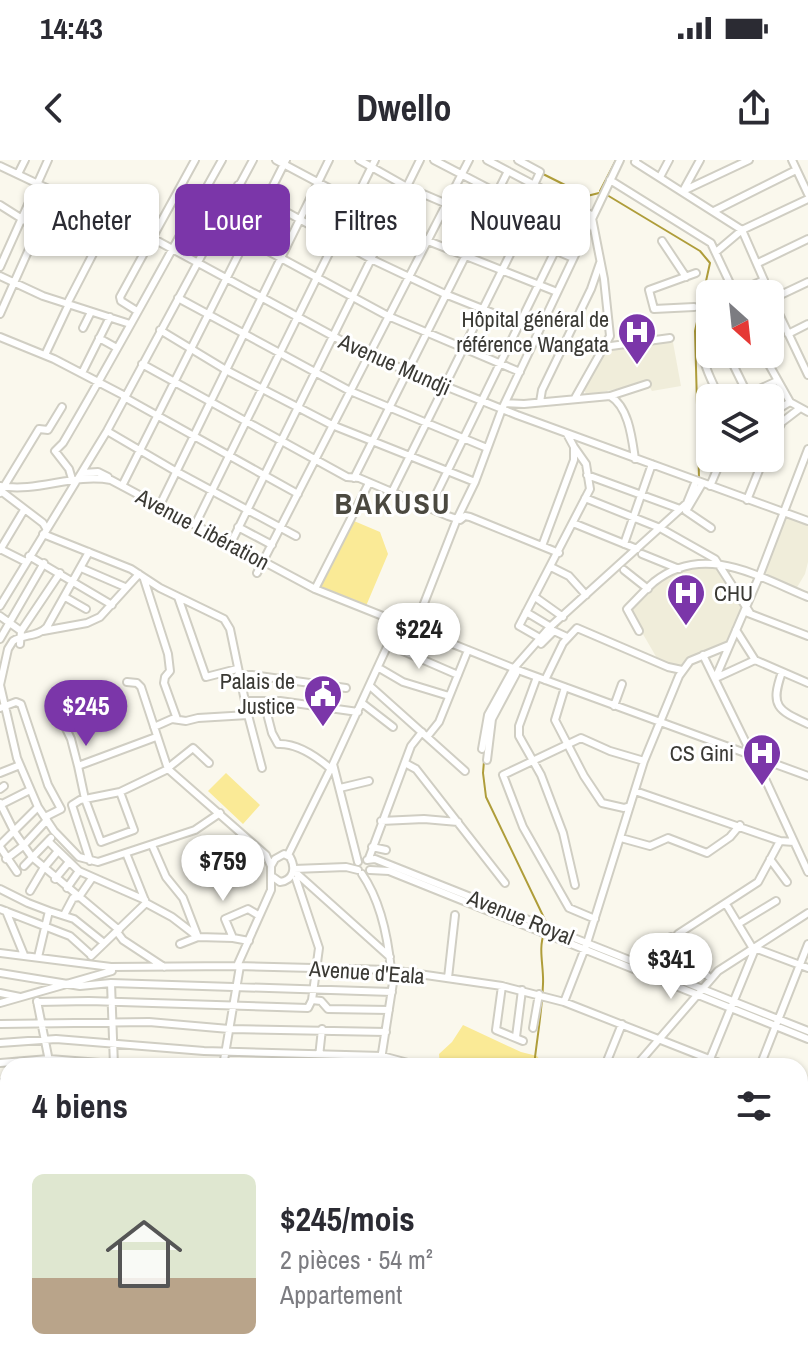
<!DOCTYPE html>
<html lang="fr">
<meta charset="utf-8">
<style>
body{margin:0;font-family:"Archivo Narrow",sans-serif;background:#f7f7f7;color:#2b2b33;height:100vh;display:flex;flex-direction:column;font-size:30px;white-space:nowrap}
*{box-sizing:border-box;margin:0}
p{font-size:26px;color:#7c7c81}
.icon{flex:none;width:44px;height:44px;fill:none;stroke:currentColor;stroke-width:2;stroke-linecap:round;stroke-linejoin:round}
.map{position:relative;flex:1;overflow:hidden}
.sheet{position:absolute;left:0px;top:898px;width:808px;height:312px;display:flex;flex-direction:column;background:#fff;border-radius:24px 24px 0 0;box-shadow:0 2px 6px #0004}
.sheet>*{flex:none}
.hud{position:absolute;left:24px;top:24px;width:760px;height:72px;display:flex;gap:16px}
.needle{width:52px;rotate:153deg}
.fabs{position:absolute;left:696px;top:120px;display:grid;gap:16px}
.fabs a{display:grid;place-items:center;width:88px;height:88px;border-radius:12px;background:#fff;box-shadow:0 2px 6px #0004;font-size:40px}
.price{position:absolute;translate:-50% -68px;padding:0 18px;border-radius:28px;background:#fff;color:#222;font-size:26px;line-height:52px;filter:drop-shadow(0 2px 4px #0008)}
.price::after{content:'';position:absolute;left:50%;top:48px;width:24px;height:18px;margin-left:-12px;background:inherit;clip-path:polygon(0 0,100% 0,50% 100%)}
.price.current{background:#7b36a9;color:#fff}
ul{padding:0;list-style:none}
li{display:flex;align-items:center;gap:24px;height:200px;padding:0 32px}
li span{display:grid;place-items:center;flex:none;width:224px;height:160px;border-radius:12px;color:#555}
li>.icon{margin-inline-start:auto}
span .icon{width:96px;height:96px;fill:#fffc;stroke-width:1}
li b{font-size:34px}
h2{display:flex;justify-content:space-between;align-items:center;height:96px;padding:0 32px;font-size:34px}
.chip{padding:0 28px;border-radius:12px;background:#fff;box-shadow:0 2px 6px #0004;font-size:28px;line-height:72px}
.chip.current{background:#7b36a9;color:#fff}
.status{display:flex;justify-content:space-between;align-items:center;height:56px;padding:0 40px;background:#fff;direction:ltr}
.status svg{height:22px;fill:currentColor}
header{display:flex;justify-content:space-between;align-items:center;height:104px;padding:0 32px;background:#fff;font-size:36px;font-weight:700}
.map>svg:first-child{display:block}
.built{fill:#f0edda}
.green{fill:#faea96}
.water{fill:#af9d3a}
.lines{fill:none;stroke-linecap:round;stroke-linejoin:round}
.stream{stroke:#af9d3a;stroke-width:2}
.minor-casing{stroke:#d0cec3;stroke-width:10}
.minor{stroke:#fff;stroke-width:6}
.labels{text-anchor:middle;stroke-width:6;stroke-linejoin:round;paint-order:stroke}
.poi-label{font-size:22px;fill:#3a3934;stroke:#fff;text-anchor:end}
.street-label{font-size:22px;fill:#3a3934;stroke:#fff}
.district-label{font-size:30px;font-weight:bold;letter-spacing:2px;fill:#4b4940;stroke:#fff}
</style>
<div class="status"><b>14:43</b><svg viewBox="0 0 49 12"><path d="M0 12V9h3v3zM5 12V6h3v6zM10 12V3h3v9zM15 12V0h3v12zM26 1h20v11H26zM47 4h2v5h-2z"/></svg></div>
<header><svg class="icon" aria-label="back" viewBox="0 0 24 24"><path d="M15 5l-7 7 7 7"/></svg>Dwello<svg class="icon" aria-label="share" viewBox="0 0 24 24"><path d="M12 15V3M7 8l5-5 5 5M5 13v7h14v-7"/></svg></header>
<div class="map">
<svg width="808" height="1210" viewBox="0 0 808 1210">
<rect width="100%" height="100%" fill="#faf8ed"/>
<path class="built" d="M672,177L681,226L652,231L647,223L586,235L583,224L607,189Z
M787,357L808,364V402L805,414L796,429L763,414Z
M718,407L742,448L726,484L675,508L658,500L629,450L664,419L692,408Z"/>
<path class="green" d="M354,361L380,372L388,394L366,446L318,427L350,362Z
M226,613L260,645L243,664L208,631Z
M463,865L521,892L537,896L544,906H440L439,894L452,882Z"/>
<path class="water" d="M808,957V1210H400L406,1202H800V959Z"/>
<g class="lines">
<path class="stream" d="M543,14L587,36L599,33
M600,31L616,0
M607,35L700,91L710,103L695,171L699,318
M554,469L569,454
M484,601L483,613L486,637L547,764
M534,906C537,878 542,852 543,824C544,808 538,788 544,774"/>
<g class="minor-casing">
<path id="minor" d="M276,0L428,81L557,132
M359,0L407,27L573,98
M434,0L584,78
M487,0L593,56
M518,0L540,12L534,25
M636,0L635,2L742,70L770,134
M792,0L808,34
M0,6L152,78L368,195L517,255L808,361
M18,14L25,0
M660,17L669,0
M610,20L711,83L735,134
M238,25L371,99L445,134L538,171
M683,31L749,0
M683,31L700,0
M0,45L38,69L0,154
M714,51L796,10
M218,64L388,156L520,212
M662,81L686,117
M716,92L742,70L808,39
M758,103L808,79
M0,107L48,0
M0,116L43,136L130,164
M734,133L764,120
M770,135L808,215
M178,138L350,231L487,288
M772,139L808,122
M67,144L96,88
M694,147L654,149L649,130L696,113
M137,151L121,141L120,137L195,0
M710,160C690,181 709,216 720,238
M83,168L91,152
M160,170L226,210L332,265L475,322
M788,174L808,164
M0,177L54,199L125,236
M99,178L117,188
M604,189L611,186L670,178
M728,194L748,235
M763,194L790,242L808,252
M45,195L69,144
M142,204L347,317L359,318L448,356L460,360L465,356L470,357L559,393
M82,213L110,157
M610,236L647,224
M124,237L298,334
M575,238L610,176L604,119L592,58
M740,238L777,221
M540,242L542,230L591,129L600,103
M505,243L524,244L610,236C629,247 632,279 635,299
M770,254L790,242
M701,256L710,252
M107,271L177,312L296,376
M770,284L782,262L799,249
M82,313L98,312L108,317
M587,315L680,349
M354,318L508,11
M72,319L69,309L55,291L63,283C118,190 169,94 222,0
M702,324L686,351L711,368
M0,326C37,333 73,313 111,320L315,429L518,510L808,616
M122,326L286,0
M710,326L722,298
M1,331L43,363L46,368
M392,332L542,30
M0,333L39,269L48,270L62,247
M585,338L660,368L715,399L750,453
M747,340L764,298
M159,347L329,0
M429,349L576,48
M573,363L637,389
M195,365L375,0
M238,367L272,385
M43,374L131,409L160,428L224,459L230,469L245,541H280L358,552
M231,383L420,0
M624,384L652,304
M542,386L574,300V287L567,274
M0,389L26,402
M0,390L24,350
M89,392L47,467C38,477 24,474 13,481L8,489L0,525L17,598L38,647L54,671L79,697L98,702L195,670L220,653
M642,394L679,409
M29,396L112,445
M551,407L569,416L586,435
M81,408L125,427
M624,410L648,429
M257,413L469,0
M144,419L168,494L170,511L165,517L164,523L177,559
M315,429L369,323
M65,437L86,449
M178,437L206,517L237,509
M535,437L563,457
M0,446L107,271L253,0
M526,452L551,467
M748,453L808,476
M0,456L21,471L20,484
M414,469L457,359L475,322L502,249L620,0
M736,470L755,500L808,523
M21,471L60,413
M43,471L87,463L100,457L139,414
M639,471L627,449C636,440 645,430 654,422C704,382 759,417 808,437
M540,478L519,466L590,329L586,304L574,287
M0,479L44,403
M541,484L554,471L567,477
M389,485L458,515
M703,495L748,587L749,595
M379,508L403,522L449,536
M782,512C770,546 777,550 808,564
M238,515H252L346,528
M537,517L519,566V576L541,615L563,673L575,725
M718,517L755,500
M715,519L759,417L808,289
M545,520L563,483L577,468L668,507L682,510
M127,522L137,523L141,527L168,609L266,695L271,706V730L237,806
M370,526L465,611
M565,527L555,560L584,616L602,643L624,648L630,646
M264,542L272,573L278,584C297,583 316,596 331,609
M362,543L393,567
M614,546L622,524
M0,548L16,542L21,544L48,625L61,649L45,657
M248,555L262,608
M62,560L71,579L78,606
M154,567L172,559L186,561L198,558L248,555L245,541
M427,577L439,562L468,490
M482,589L488,555L514,508L550,467L687,343L696,321
M755,597L808,712
M487,600L492,559L516,514
M405,603L416,609L505,723
M333,604L358,702
M168,608L193,588L209,603
M0,613L20,605
M340,628L369,621
M0,629L4,626
M635,631L780,681L794,682
M120,632L134,670L101,682L85,639L78,606L156,577
M0,643L15,673L32,697L119,770
M0,645L30,630
M381,661L424,659L458,662
M621,678L650,686L668,678L707,693L730,677L740,665
M48,681L79,711L145,740
M0,685L38,647
M152,685L166,717L183,738L198,777L180,784
M0,687L17,712
M372,687L386,690
M126,693L146,743L172,757L198,777L233,778L249,781
M288,695L333,604L398,463
M369,698L411,586L422,572
M6,699L23,686L47,660
M770,699L787,722
M367,700L375,699L808,871
M90,701L72,645L80,640L120,632L168,609
M24,706L51,678
M271,706L275,699L284,694L290,697C296,708 294,720 280,722L273,717
M294,709L346,707L358,710
M370,710L389,711L808,879
M294,711L390,797
M362,714C380,740 388,778 391,810
M55,719L69,702
M296,719L319,788L312,840
M67,728L79,711
M0,729L28,743L49,751
M30,731L43,709L58,691
M726,744L752,787L808,808
M0,749L70,776L91,795
M6,751L24,795
M64,755L73,738L79,737L92,718
M595,759L569,748L523,667L503,615L581,578L610,591L644,601
M738,764L776,741
M117,772L123,780L164,807
M233,778L225,759L248,749L258,755
M658,785L671,777L678,779
M0,793L111,807L237,806L391,810L502,826L564,842L727,906
M91,796L146,743
M38,797L49,751L74,759L104,783
M0,813L80,826L111,823L392,832
M448,818L455,755
M711,819C698,808 680,791 678,774L758,722L780,681
M111,823L114,906
M502,826L496,870L523,881
M0,833L20,837
M37,841L50,906
M37,842L89,841L308,848L312,840L321,841L328,849L389,850
M564,842L587,783L644,601L679,516L690,501L729,485
M0,843L112,811L111,807
M0,864L149,862L229,869L386,872
M533,868L539,834
M516,877L522,830
M0,883L56,879L204,891L382,896L419,906
M710,899L755,789
M0,903L49,899L139,906
M148,906H154
M223,906L240,806
M318,906L322,869
M380,906L395,810
M605,906L622,864
M636,906L718,811L808,753
M760,906L808,784
M0,923L8,922
M800,936L808,939
M0,945L8,944
M0,968L8,967"/>
</g>
<use href="#minor" class="minor"/>
</g>
<defs>
<g id="hospital-pin" transform="scale(2)"><path d="M0 17L-7.5 6A9.5 9.5 0 1 1 7.5 6Z" fill="#7b36a9" stroke="#fff"/><path d="M-5-5h3v3.5h4V-5h3V5h-3V1.5h-4V5h-3Z" fill="#fff"/></g>
<g id="civic-pin" transform="scale(2)"><path d="M0 17L-7.5 6A9.5 9.5 0 1 1 7.5 6Z" fill="#7b36a9" stroke="#fff"/><path d="M-.6-6.5H3V-4.5H.6V-3L4-1V1h2V6H-6V1h2V-1L-.6-3ZM-1.2 2.5V6h2.4V2.5Z" fill="#fff"/></g>
</defs>
<g fill-rule="evenodd">
<use href="#hospital-pin" x="637" y="172"/>
<use href="#hospital-pin" x="686" y="433"/>
<use href="#civic-pin" x="323" y="534"/>
<use href="#hospital-pin" x="762" y="593"/>
</g>
<g class="labels">
<g class="poi-label">
<text x="609" y="167">Hôpital général de<tspan x="609" dy="25">référence Wangata</tspan></text>
<text x="714" y="441" text-anchor="start">CHU</text>
<text x="295" y="529">Palais de<tspan x="295" dy="25">Justice</tspan></text>
<text x="734" y="601">CS Gini</text>
</g>
<g class="street-label">
<text transform="translate(395 204) rotate(24)" y="8">Avenue Mundji</text>
<text transform="translate(203 369) rotate(28)" y="8">Avenue Libération</text>
<text transform="translate(521 757) rotate(22)" y="8">Avenue Royal</text>
<text transform="translate(367 812) rotate(4)" y="8">Avenue d'Eala</text>
</g>
<g class="district-label">
<text x="393" y="354">BAKUSU</text>
</g>
</g>
</svg>
<div class="fabs">
<a><svg class="needle" viewBox="-14 -14 28 28"><path d="M0-13l5 13h-10z" fill="#e53935"/><path d="M0 13l5-13h-10z" fill="#7c7c81"/></svg></a>
<a><svg class="icon" aria-label="layers" viewBox="0 0 24 24"><path d="M12 4l9 5-9 5-9-5zM3 14l9 5 9-5"/></svg></a>
</div>
<b class="price" style="left:419px;top:511px">$224</b>
<b class="price current" style="left:86px;top:588px">$245</b>
<b class="price" style="left:223px;top:743px">$759</b>
<b class="price" style="left:671px;top:841px">$341</b>
<div class="hud">
<a class="chip">Acheter</a>
<a class="chip current">Louer</a>
<a class="chip">Filtres</a>
<a class="chip">Nouveau</a>
</div>
<section class="sheet">
<h2>4 biens<svg class="icon" aria-label="filters" viewBox="0 0 24 24"><path d="M4 7h16M4 17h16"/><circle cx="9" cy="7" r="2"/><circle cx="15" cy="17" r="2"/></svg></h2>
<ul>
<li><span style="background:linear-gradient(#dfe7d0 65%,#b9a48a 0)"><svg class="icon" aria-label="home" viewBox="0 0 24 24"><path d="M3 11l9-7 9 7M6 9v11h12V9"/></svg></span><div><b>$245/mois</b><p>2 pièces · 54 m²</p><p>Appartement</p></div></li>
</ul>
</section>
</div>
